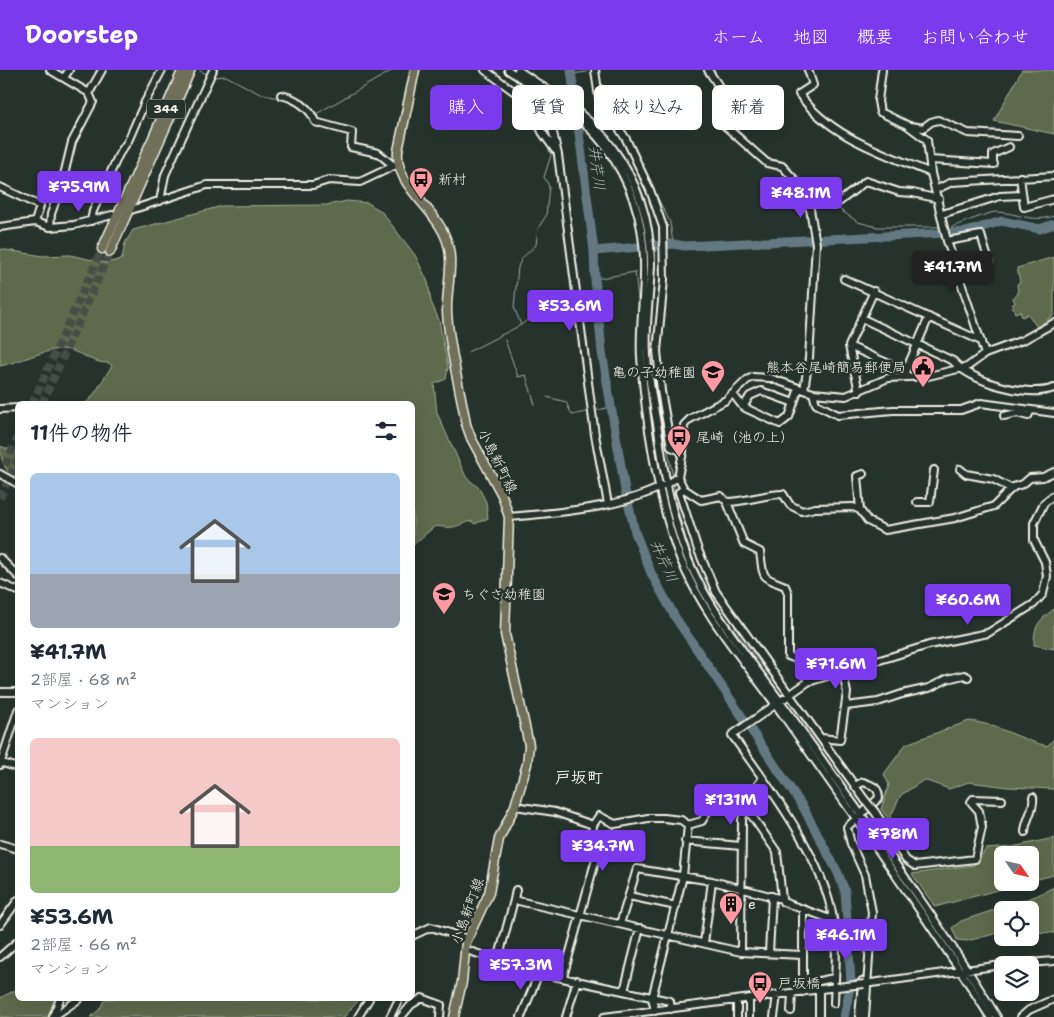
<!DOCTYPE html>
<html lang="ja">
<meta charset="utf-8">
<style>
body{margin:0;font-family:"Shantell Sans","Klee One",sans-serif;background:#f6f6f7;color:#1f2937;height:100vh;display:flex;flex-direction:column;font-size:19px;white-space:nowrap}
*{box-sizing:border-box;margin:0}
p{font-size:16px;color:#747a83}
.icon{flex:none;width:28px;height:28px;fill:none;stroke:currentColor;stroke-width:2;stroke-linecap:round;stroke-linejoin:round}
.map{position:relative;flex:1;overflow:hidden}
.sheet{position:absolute;left:15px;top:331px;width:400px;height:600px;display:flex;flex-direction:column;background:#fff;border-radius:8px;box-shadow:0 5px 20px #0002}
.sheet>*{flex:none}
.guide{position:absolute;left:430px;top:15px;width:475px;height:45px;display:flex;gap:10px}
.needle{width:32px;rotate:124deg}
.fabs{position:absolute;left:994px;top:776px;display:grid;gap:10px}
.fabs a{display:grid;place-items:center;width:45px;height:45px;border-radius:8px;background:#fff;box-shadow:0 5px 20px #0002;font-size:25px}
.price{position:absolute;translate:-50% -42px;padding:0 11px;border-radius:5px;background:#7c3aed;color:#fff;font-size:16px;line-height:32px;filter:drop-shadow(0 1px 2px #0008)}
.price::after{content:'';position:absolute;left:50%;top:30px;width:15px;height:11px;margin-left:-8px;background:inherit;clip-path:polygon(0 0,100% 0,50% 100%)}
.price.current{background:#222;color:#fff}
ul{padding:0;list-style:none}
li{display:grid;align-content:center;gap:10px;height:265px;padding:0 15px}
li span{display:grid;place-items:center;height:155px;border-radius:8px;color:#555}
li>.icon{margin-inline-start:auto}
span .icon{width:90px;height:90px;fill:#fffc;stroke-width:1}
li b{font-size:21px}
h2{display:flex;justify-content:space-between;align-items:center;height:60px;padding:0 15px;font-size:21px}
.tag{padding:0 18px;border-radius:8px;background:#fff;box-shadow:0 5px 20px #0002;font-size:18px;line-height:45px}
.tag.current{background:#7c3aed;color:#fff}
header{display:flex;align-items:center;gap:30px;box-sizing:border-box;height:70px;padding:0 25px;background:#7c3aed;color:#fff}
header strong{font-size:24px}
nav{display:flex;gap:28px;margin-inline-start:auto;font-size:18px}
.map>svg:first-child{display:block}
.green{fill:#5d6b4c;stroke:#a8ae9a}
.lines{fill:none;stroke-linecap:round;stroke-linejoin:round}
.stream{stroke:#9ea9ab;stroke-width:1}
.river{stroke:#647982;stroke-width:9}
.major-tunnel{stroke:#455049;stroke-width:8;stroke-dasharray:8 4;stroke-linecap:butt}
.minor-casing{stroke:#f4f1e8;stroke-width:10}
.major-casing{stroke:#f4f1e8;stroke-width:11}
.highway-casing{stroke:#f4f1e8;stroke-width:12}
.minor{stroke:#26332d;stroke-width:6}
.major{stroke:#706f59;stroke-width:8}
.highway{stroke:#706f59;stroke-width:9}
.minor-bridge-casing{stroke:#f4f1e8;stroke-width:10;stroke-linecap:butt}
.minor-bridge{stroke:#26332d;stroke-width:6}
.labels{text-anchor:middle;stroke-width:5;stroke-linejoin:round;paint-order:stroke}
.shield{fill:#26332d;stroke:#b6b8b0;stroke-width:1}
.shield-label{font-size:12px;font-weight:bold;fill:#f4f1e8}
.poi-label{font-size:14px;fill:#f4f1e8;stroke:#26332d;text-anchor:start}
.street-label{font-size:14px;fill:#f4f1e8;stroke:#26332d}
.water-label{font-size:15px;font-style:italic;fill:#b3bbba;stroke:#26332d}
.quarter-label{font-size:16px;font-weight:bold;fill:#f4f1e8;stroke:#26332d}
</style>
<header>
<strong>Doorstep</strong>
<nav><a>ホーム</a><a>地図</a><a>概要</a><a>お問い合わせ</a></nav>
</header>
<div class="map">
<svg width="1054" height="947" viewBox="0 0 1054 947">
<rect width="100%" height="100%" fill="#26332d"/>
<filter id="ink" filterUnits="userSpaceOnUse"><feTurbulence type="fractalNoise" baseFrequency=".02" numOctaves="2"/><feDisplacementMap in="SourceGraphic" scale="10" xChannelSelector="R" yChannelSelector="G"/><feConvolveMatrix kernelMatrix="1 2 1 2 8 2 1 2 1" color-interpolation-filters="sRGB"/></filter>
<g filter="url(#ink)">
<path class="green" d="M1022,0H1054V64L994,51Z
M347,131L368,133L381,141L415,185L428,212L431,232L439,250L448,297L446,309L434,314L437,343L466,407L479,418L486,432L488,448L475,454L471,451C452,457 456,459 435,456L413,475L412,334H85C96,325 103,308 112,296L109,293C91,294 79,279 61,279C48,279 16,293 0,296V179L43,186L70,185L106,193L122,189L125,173L133,160L222,136L327,135Z
M1054,187V245L1037,257L1028,244L1022,247L1020,241L1015,243L1012,235L1015,233L1013,228L1018,224L1017,214L1020,212L1017,198Z
M0,376L17,382V411C6,401 0,391 0,376Z
M1054,539V579L1034,575C1034,554 1039,551 1054,539Z
M969,651C995,653 1021,670 1047,676L1054,669V719L1008,717L969,712L949,719L924,710L901,725L889,750L881,739L889,715L884,704L906,674Z
M1054,768V805L1030,811V785H1002V812L1023,813L935,837L912,804L974,795L986,779L1012,777Z
M1054,817V863L1030,862V840H1002V862L967,871L957,870L952,858L961,851L1036,826Z
M17,919L18,929H58L51,947H0V928Z
M105,929H360L344,947H90L99,940Z"/>
<g class="lines">
<path class="stream" d="M713,0L719,11
M200,1L207,4
M571,4L587,2
M213,7L226,6L258,23L286,30
M617,17L621,49L626,64
M513,18L518,9
M727,23L733,30L728,48L729,52L767,88L781,91L784,94
M316,44L393,0
M643,99L670,152L673,174
M793,104L810,123
M827,131L858,152L877,157H939L940,163
M951,163L952,157C960,154 992,141 997,142C1018,143 1032,153 1054,146
M595,209L635,202L639,238
M521,255L546,235L568,233
M505,270L518,307L526,305L535,335
M468,282L521,255L514,237L518,197L522,188L536,175L538,158L546,146L549,116L544,107L551,85L547,75
M651,294L673,407
M547,327L566,332L572,345L590,341
M594,341L611,337
M674,411L675,430L686,469L696,496L717,537L785,625
M787,629L827,685"/>
<path class="river" d="M571,0L594,181L595,209L602,282L625,420L635,462L651,503L675,547L803,737L838,803L845,821L851,912L844,947
M594,181L673,174L685,176L966,162L1002,151L1040,159L1054,154"/>
<path class="major-tunnel" d="M32,334L102,179
M42,334L110,182
M0,406L18,367
M0,428L18,389"/>
<g class="minor-casing">
<path id="minor" d="M50,0L89,23L93,32L72,72L63,109L51,144L50,157
M485,0L531,34L542,62L555,80
M508,0C541,22 580,43 604,75C630,110 644,149 644,193C645,225 639,256 641,287C645,348 658,432 680,488C703,546 748,595 783,645C853,745 925,844 990,947
M518,0C551,23 589,44 612,77C638,112 651,152 651,195C650,225 645,254 647,284C648,309 654,335 658,360C664,403 671,444 686,484C706,538 757,598 791,646C861,745 933,843 997,947
M595,0L599,28L626,69L650,120L663,157L664,210L657,281L661,321L671,377L683,382
M708,0L728,30L722,50L724,55L767,93L782,96L794,109L810,139L816,174L809,288L804,320
M808,0L813,15L799,24C830,67 883,83 931,103
M882,0L878,31L880,42L907,55L927,70L931,103L947,171L985,284
M64,8L69,0
M89,23L102,0
M281,25C295,28 311,38 315,52L352,62L351,77L378,83L394,96
M546,31L558,85L595,365L608,434
M911,56L923,58L931,52L938,50L968,63L1018,66
M930,90L994,94
M993,94V84L1009,77
M1020,107L1024,137L1054,129
M0,117L40,136L35,152
M935,120L952,112L1054,106
M805,128L817,124L839,132L866,111L899,122L913,123L939,129
M160,131L165,105L213,0
M131,140L207,115H313L329,110L360,112L398,94
M942,144L1000,126L1021,125
M91,151L93,141L119,84L128,71L145,32L162,0
M0,157L35,152L50,157L74,155L112,145
M947,171L981,165L989,192L957,201
M844,209L981,271
M861,248L953,291C971,312 1028,328 1054,318
M849,276L905,301
M903,307L929,247
M859,322L849,276L874,221
M813,323L816,334L838,345L893,340H961L981,333L1054,343
M733,324L743,337L780,354L789,347L799,318
M743,337L750,326L761,321L794,333
M0,339L18,338
M1004,346L1017,343L1028,346L1031,340
M960,399L966,404L993,409L1012,419
M0,404L18,414
M678,407L684,419L701,430L721,426L727,432L744,474L760,482C764,509 760,506 785,516L788,523V586L799,590L808,612
M684,419L679,422L698,480L716,522L865,730
M727,432C746,432 764,424 783,424L790,435L802,441L815,438L853,437L860,440L868,451L885,460L955,448L994,436L1013,417L1023,414L1030,408L1043,407L1054,402
M917,432H930L934,400
M860,440L857,406L863,404
M509,447C562,442 633,438 678,407L683,382L684,355L690,349L726,330L747,310L753,307L770,308L813,323L846,326L888,308L928,306L967,297L985,284L1023,270L1054,253
M0,488L18,506
M0,513L18,521
M0,622H18
M846,636L878,632L902,624L929,618L947,609L964,605L968,607
M821,668L840,670L847,623L843,602
M0,692L18,698
M0,695L18,640
M855,716L863,712C872,715 879,717 879,728L847,757L851,774L865,805L872,842L865,947
M515,736L555,742L593,755
M875,742L906,790L915,796L975,789L982,757L979,741L971,732L973,729L1002,730
M688,755L702,751L712,734L745,736L777,782L782,829
M1025,762C1025,750 1035,739 1033,727
M685,771L741,776
M0,774L18,779
M516,820L514,830L741,882L802,885
M629,826L676,836
M620,854L637,799L712,811L782,829L783,832L833,850
M0,855L18,830
M412,866L431,857L468,869
M704,873L712,811
M466,880L539,903L670,931L671,939
M741,882L742,750L746,731L762,709
M769,883L772,826
M0,887L18,871
M498,890L514,830
M1005,895L1054,891
M563,907L597,785L591,778L593,755L599,746L615,754L648,748H664L681,750L688,755
M864,914L1002,895
M803,918L809,913L834,908
M624,921L640,858
M803,922V840
M834,933C835,905 838,876 833,848C822,785 769,717 732,665L808,612L929,575L988,563L1034,534L1043,524L1047,506L1045,492L1034,470V453L1044,433L1054,425
M655,941L652,928L683,806L688,755
M791,941L792,923
M53,946L60,929
M53,947L79,929
M358,947L369,929
M390,947L399,929
M401,947L411,935L422,928L441,935L440,947
M521,947L539,903
M566,947L577,910
M604,947L837,917
M737,947V930
M749,947V928
M774,947L777,925
M819,947V919
M859,947L862,911
M1021,947L1029,940L1054,929"/>
</g>
<g class="major-casing">
<path id="major" d="M415,0L398,81C395,116 433,136 445,166C456,190 446,217 447,242C449,279 460,318 466,354L471,368L502,425L509,447L505,564L529,675L527,694L515,736L499,769L489,823L466,872L462,912L454,947
M102,179L150,74
M110,182L177,32"/>
</g>
<g class="highway-casing">
<path id="highway" d="M174,37L190,0
M149,78L183,0"/>
</g>
<use href="#minor" class="minor"/>
<use href="#major" class="major"/>
<use href="#highway" class="highway"/>
<g class="minor-bridge-casing">
<path id="minor-bridge" d="M865,730L875,742
M837,917L864,914"/>
</g>
<use href="#minor-bridge" class="minor-bridge"/>
</g>
</g>
<defs>
<g id="bus-pin" transform="scale(1.25)"><path d="M0 17L-7.5 6A9.5 9.5 0 1 1 7.5 6Z" fill="#ff9aa2" stroke="#26332d"/><path d="M-5-6H5V4H4V6H2V4H-2V6H-4V4H-5ZM-3.5-4V0h7V-4ZM-3.5 1.2v1.5H-2V1.2ZM2 1.2v1.5H3.5V1.2Z" fill="#111"/></g>
<g id="civic-pin" transform="scale(1.25)"><path d="M0 17L-7.5 6A9.5 9.5 0 1 1 7.5 6Z" fill="#ff9aa2" stroke="#26332d"/><path d="M-.6-6.5H3V-4.5H.6V-3L4-1V1h2V6H-6V1h2V-1L-.6-3ZM-1.2 2.5V6h2.4V2.5Z" fill="#111"/></g>
<g id="school-pin" transform="scale(1.25)"><path d="M0 17L-7.5 6A9.5 9.5 0 1 1 7.5 6Z" fill="#ff9aa2" stroke="#26332d"/><path d="M0-5L7-2L0 1L-7-2ZM-4 1L0 2.5L4 1V4Q0 6-4 4Z" fill="#111"/></g>
<g id="building-pin" transform="scale(1.25)"><path d="M0 17L-7.5 6A9.5 9.5 0 1 1 7.5 6Z" fill="#ff9aa2" stroke="#26332d"/><path d="M-4-6H4V6H1V3H-1V6H-4ZM-2.5-4.3h1.7v1.8h-1.7ZM.8-4.3h1.7v1.8H.8ZM-2.5-1h1.7V.8h-1.7ZM.8-1h1.7V.8H.8Z" fill="#111"/></g>
</defs>
<g fill-rule="evenodd">
<use href="#bus-pin" x="421" y="109"/>
<use href="#civic-pin" x="923" y="297"/>
<use href="#school-pin" x="713" y="302"/>
<use href="#bus-pin" x="679" y="367"/>
<use href="#school-pin" x="444" y="524"/>
<use href="#building-pin" x="731" y="834"/>
<use href="#bus-pin" x="760" y="913"/>
</g>
<g class="labels">
<rect class="shield" x="147" y="29.5" width="38" height="19" rx="4"/>
<g class="shield-label">
<text x="166" y="43">344</text>
</g>
<g class="poi-label">
<text x="438" y="114">新村</text>
<text x="906" y="302" text-anchor="end">熊本谷尾崎簡易郵便局</text>
<text x="696" y="307" text-anchor="end">亀の子幼稚園</text>
<text x="696" y="372">尾崎（池の上）</text>
<text x="462" y="529">ちぐさ幼稚園</text>
<text x="748" y="839">e</text>
<text x="778" y="918">戸坂橋</text>
</g>
<g class="street-label">
<text transform="translate(498 391) rotate(63)" y="5">小島新町線</text>
<text transform="translate(467 841) rotate(-70)" y="5">小島新町線</text>
</g>
<g class="water-label">
<text transform="translate(597 98) rotate(83)" y="5">井芹川</text>
<text transform="translate(664 491) rotate(66)" y="5">井芹川</text>
</g>
<g class="quarter-label">
<text x="579" y="713">戸坂町</text>
</g>
</g>
</svg>
<div class="fabs">
<a><svg class="needle" viewBox="-14 -14 28 28"><path d="M0-13l5 13h-10z" fill="#e53935"/><path d="M0 13l5-13h-10z" fill="#747a83"/></svg></a>
<a><svg class="icon" aria-label="locate" viewBox="0 0 24 24"><circle cx="12" cy="12" r="6"/><path d="M12 2v4M12 18v4M2 12h4M18 12h4"/></svg></a>
<a><svg class="icon" aria-label="layers" viewBox="0 0 24 24"><path d="M12 4l9 5-9 5-9-5zM3 14l9 5 9-5"/></svg></a>
</div>
<b class="price" style="left:79px;top:143px">¥75.9M</b>
<b class="price" style="left:801px;top:149px">¥48.1M</b>
<b class="price current" style="left:953px;top:223px">¥41.7M</b>
<b class="price" style="left:570px;top:262px">¥53.6M</b>
<b class="price" style="left:968px;top:556px">¥60.6M</b>
<b class="price" style="left:836px;top:620px">¥71.6M</b>
<b class="price" style="left:731px;top:756px">¥131M</b>
<b class="price" style="left:893px;top:790px">¥78M</b>
<b class="price" style="left:603px;top:802px">¥34.7M</b>
<b class="price" style="left:846px;top:891px">¥46.1M</b>
<b class="price" style="left:521px;top:921px">¥57.3M</b>
<div class="guide">
<a class="tag current">購入</a>
<a class="tag">賃貸</a>
<a class="tag">絞り込み</a>
<a class="tag">新着</a>
</div>
<section class="sheet">
<h2>11件の物件<svg class="icon" aria-label="filters" viewBox="0 0 24 24"><path d="M4 7h16M4 17h16"/><circle cx="9" cy="7" r="2"/><circle cx="15" cy="17" r="2"/></svg></h2>
<ul>
<li><span style="background:linear-gradient(#a9c7e8 65%,#9aa5b1 0)"><svg class="icon" aria-label="home" viewBox="0 0 24 24"><path d="M3 11l9-7 9 7M6 9v11h12V9"/></svg></span><div><b>¥41.7M</b><p>2部屋 · 68 m²</p><p>マンション</p></div></li>
<li><span style="background:linear-gradient(#f6c9c9 70%,#8fb573 0)"><svg class="icon" aria-label="home" viewBox="0 0 24 24"><path d="M3 11l9-7 9 7M6 9v11h12V9"/></svg></span><div><b>¥53.6M</b><p>2部屋 · 66 m²</p><p>マンション</p></div></li>
</ul>
</section>
</div>
